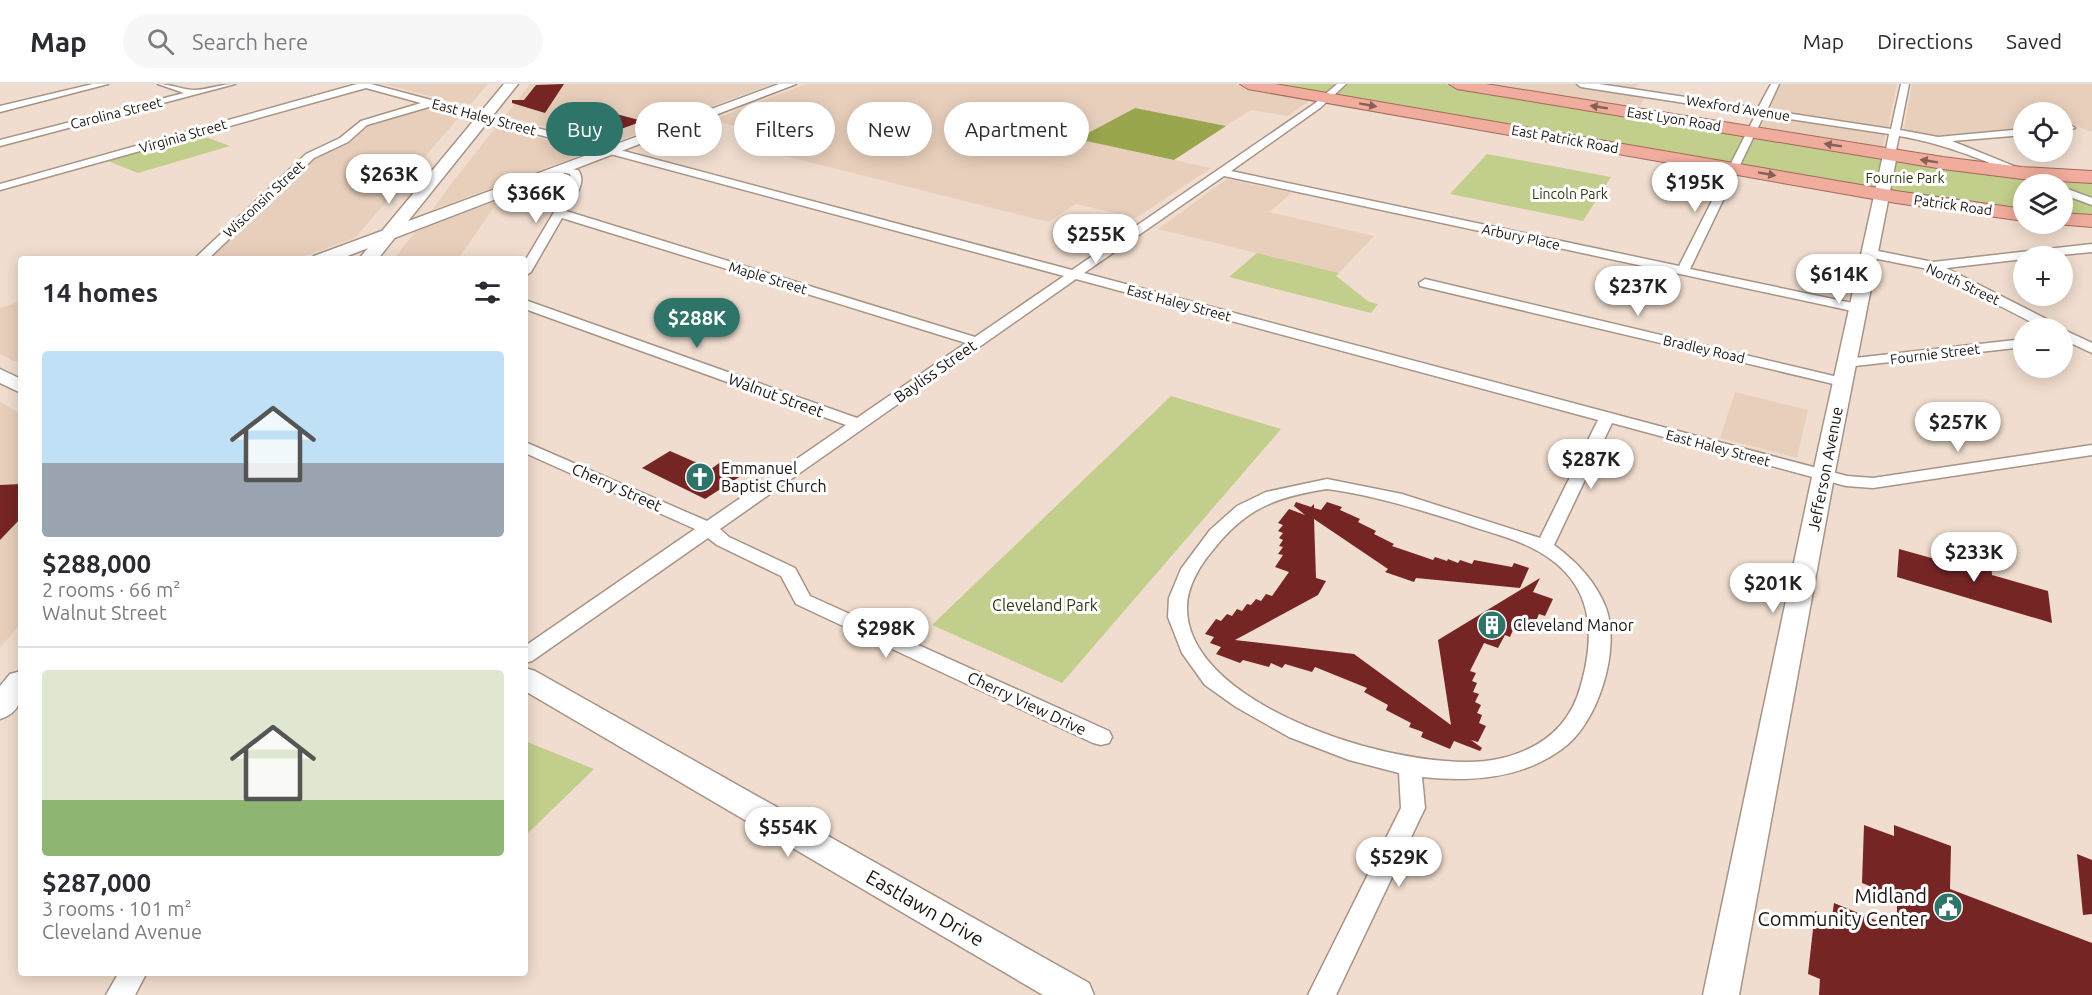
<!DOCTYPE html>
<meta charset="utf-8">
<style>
body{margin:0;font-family:Ubuntu,sans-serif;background:#f7f7f7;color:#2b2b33;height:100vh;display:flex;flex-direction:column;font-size:22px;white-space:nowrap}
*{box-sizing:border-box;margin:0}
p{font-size:20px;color:#7c7c81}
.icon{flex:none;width:33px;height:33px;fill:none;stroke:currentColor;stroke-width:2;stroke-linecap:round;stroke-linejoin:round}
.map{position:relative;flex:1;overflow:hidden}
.drawer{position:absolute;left:18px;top:172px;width:510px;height:720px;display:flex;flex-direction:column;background:#fff;border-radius:6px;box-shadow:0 3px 15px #0003}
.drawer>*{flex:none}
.top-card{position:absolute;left:546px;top:18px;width:570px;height:54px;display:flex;gap:12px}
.tools{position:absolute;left:2013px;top:18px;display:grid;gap:12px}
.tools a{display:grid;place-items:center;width:60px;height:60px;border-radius:50%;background:#fff;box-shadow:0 3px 15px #0003;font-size:30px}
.price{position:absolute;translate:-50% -51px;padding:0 14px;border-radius:21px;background:#fff;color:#222;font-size:20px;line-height:39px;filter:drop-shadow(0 2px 3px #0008)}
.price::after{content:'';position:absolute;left:50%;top:36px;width:18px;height:14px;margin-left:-9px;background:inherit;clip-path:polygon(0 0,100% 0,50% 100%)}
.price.current{background:#2f7468;color:#fff}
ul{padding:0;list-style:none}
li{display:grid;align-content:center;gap:12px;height:318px;padding:0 24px}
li+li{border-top:2px solid #e1e1e2}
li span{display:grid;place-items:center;height:186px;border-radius:6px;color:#555}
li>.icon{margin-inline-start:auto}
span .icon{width:108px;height:108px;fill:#fffc;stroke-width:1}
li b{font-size:26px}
h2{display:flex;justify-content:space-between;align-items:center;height:72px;padding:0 24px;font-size:26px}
.tag{padding:0 21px;border-radius:27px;background:#fff;box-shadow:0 3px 15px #0003;font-size:21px;line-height:54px}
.tag.current{background:#2f7468;color:#fff}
header{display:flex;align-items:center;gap:36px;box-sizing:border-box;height:84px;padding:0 30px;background:#fff;border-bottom:2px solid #e1e1e2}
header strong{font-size:28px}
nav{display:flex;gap:33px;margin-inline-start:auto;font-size:21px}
.search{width:420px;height:54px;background:#f7f7f7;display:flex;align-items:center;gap:15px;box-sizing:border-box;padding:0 21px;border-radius:33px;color:#7c7c81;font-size:22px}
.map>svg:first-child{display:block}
.built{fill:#e8cfbc}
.green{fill:#c2ce8b}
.forest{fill:#99a64e}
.building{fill:#762525}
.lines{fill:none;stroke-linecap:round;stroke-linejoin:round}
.minor-casing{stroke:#a59487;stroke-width:3}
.tertiary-casing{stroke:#a59487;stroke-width:3}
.secondary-casing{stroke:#a59487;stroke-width:3}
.trunk-casing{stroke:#a36a5b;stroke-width:2}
.minor{fill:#fff;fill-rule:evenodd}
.tertiary{fill:#fff;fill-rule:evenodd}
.secondary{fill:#fff;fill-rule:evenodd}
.trunk{fill:#f0ac9c;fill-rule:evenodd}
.oneway{fill:#866056}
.labels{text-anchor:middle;stroke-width:6;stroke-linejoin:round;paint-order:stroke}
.far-street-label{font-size:14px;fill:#1c1511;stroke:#fff}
.far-park-label{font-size:14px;fill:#323712;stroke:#fff}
.street-label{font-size:16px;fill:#1c1511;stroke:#fff}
.poi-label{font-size:16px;fill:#1c1511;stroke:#fff;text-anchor:start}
.park-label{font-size:16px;fill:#323712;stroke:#fff}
.near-poi-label{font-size:20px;fill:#1c1511;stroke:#fff;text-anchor:end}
.near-street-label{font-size:20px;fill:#1c1511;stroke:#fff}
</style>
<header>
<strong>Map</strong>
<div class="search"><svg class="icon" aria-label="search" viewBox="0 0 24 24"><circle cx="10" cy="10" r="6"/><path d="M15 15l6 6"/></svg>Search here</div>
<nav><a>Map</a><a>Directions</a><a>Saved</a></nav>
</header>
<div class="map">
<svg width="2092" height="911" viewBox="0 0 2092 911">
<rect width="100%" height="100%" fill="#f0ddcf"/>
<path class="built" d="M383,0H488L471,20L456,19Z
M530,0H777L770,1L609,60L505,32Z
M806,0H1233L1313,14L1288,32L1251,26L1226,42L1135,24L1078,55L1211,84L1136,134L1076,120L1048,138L741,61L767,50L712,36Z
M1471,0H1639L1633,6L1646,12L1636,27Z
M1780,0H1897L1888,44L1769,27Z
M1912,0H2092V48L2073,41L2063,42L2062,28H2024L2023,46L1941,53L1907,48L1904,46Z
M424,22L460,32L355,154L296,175L207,176L320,69L345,59L365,41Z
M1768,31L1884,49L1885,51L1883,63L1761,44L1765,33Z
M497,42L589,68L432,126L451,100Z
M1227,95L1292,109L1269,128L1374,152L1339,189L1158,145Z
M499,116L458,175H394L416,147Z
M21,217V277H13L0,270V224Z
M1735,308L1808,326L1797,374L1720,354Z
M0,318L21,330V539L0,564Z"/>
<path class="green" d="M1264,0H1444L1962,85L2092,96V134L2063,132L2062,100H2024L2023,128L1997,125Z
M200,51L230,62L138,89L108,77Z
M1487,70L1611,93L1583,137L1450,110Z
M1257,169L1339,189L1336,192L1369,218L1378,220L1371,229L1229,193Z
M1171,312L1281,345L1062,599L932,541Z
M525,657L594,685L525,752Z"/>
<path class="forest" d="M1135,24L1226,42L1174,76L1077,55Z"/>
<path class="building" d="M564,0L545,29L512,19V16H524L536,1Z
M616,30L643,37L621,45L594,38Z
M670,367L711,385L722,377L747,388L705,415L642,384Z
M21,400V434L0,456V401Z
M1296,418L1311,423L1314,420V424L1321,426L1327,418L1342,423L1340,426L1360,435L1358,438L1376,447L1374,450L1394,460L1392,462L1433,476L1435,473L1447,477L1448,475L1458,479L1460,476L1472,480L1474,476L1512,483L1514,479L1529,484L1520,504L1416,494L1414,498L1385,488L1388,485L1314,435L1316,494L1326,497L1318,511L1235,556L1354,570L1451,641L1438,556L1540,494L1533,508L1553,515L1545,532L1539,530L1536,537L1531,535L1527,543L1522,540L1518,548L1513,546L1510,553L1505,551L1498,564L1484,559L1470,587L1476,589L1472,597L1477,599L1473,608L1479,610L1475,618L1481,621L1477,629L1482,631L1479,639L1486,642L1478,658L1471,656L1482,664L1480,667L1454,657L1450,665L1421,653L1423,648L1409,643L1411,639L1386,626L1388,621L1364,608L1367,604L1315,583L1312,588L1285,580L1282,584L1271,579L1269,583L1243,576L1240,579L1216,570L1221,563L1210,559L1214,553L1205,550L1216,535L1221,537L1227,530L1232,532L1237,525L1242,527L1247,520L1251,521L1256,515L1261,517L1266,510L1272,512L1289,488L1275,483L1283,471L1278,470L1283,463L1279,462L1283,456L1279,454L1283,449L1278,447L1283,441L1278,439L1289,425L1305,431L1294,422Z
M1899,465L1935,475V465L1991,481L1992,491L2048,507L2052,539L1897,493Z
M1864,741L1894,752V741L1951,762L1950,805L2092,859V911H1819L1820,895L1808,890L1815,827L1832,833L1834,819L1897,845V813L1862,799Z
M2077,770L2092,776V830L2083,831Z"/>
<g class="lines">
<g class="minor-casing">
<path id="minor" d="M93,0H108L0,28V22Z
M158,0C170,0 188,7 196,6C210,5 221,0 235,0L0,62V56L184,9Z
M357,0H371L1072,186L1314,20L1337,0H1346L1320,24L1231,87L1679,182L1756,30L1581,3L1577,0H1599L1758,24L1771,0H1779L1767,26L1891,45L1901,0H1909L1900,46L1938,53L2024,45V51L1952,57L2053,98L2054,100H2041C1994,81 1949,60 1899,52L1895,71L1890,74L1885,71L1889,50L1764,31L1690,185L1862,221L1864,224L1862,227L1857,228L1224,92L1084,189L1847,392L1873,394L2092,361V371L1873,404L1846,402L1612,339L1554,461C1576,477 1596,498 1606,524C1621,565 1598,640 1562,665C1521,695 1471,698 1422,693L1425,724L1336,911H1308L1401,724L1399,689L1349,676L1289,653L1236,623L1205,601L1182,569L1168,533L1169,514L1181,485L1210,446L1237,422L1266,408L1327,395L1402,410L1540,454L1598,336L1076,195L720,445L729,453L795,484L810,512L1109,647L1112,653L1109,659L1101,661L1093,659L796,520L781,492L717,461L708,454L532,577L525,579V562L695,445L525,369V358L707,437L846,341L525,225V216L857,334L966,259L562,134L531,188L525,192V177L572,98L570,90L558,87V83L578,86C588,99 573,115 566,127L975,253L1064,192L432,22L367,41L348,58L314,74L207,176H193L306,70L340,54L361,37L421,19L366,4L0,106V100ZM1327,405C1373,411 1417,425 1462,439C1484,447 1507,452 1528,462C1590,491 1598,541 1581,601C1570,643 1540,666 1498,675C1417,693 1185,626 1187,523C1187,503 1200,481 1213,466C1246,424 1276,413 1327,405Z
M2062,42L2070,41L2075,44L2062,48Z
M2062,103L2092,114V121L2062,110Z
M2092,160V168L2050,172H2024V175L1946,184L2058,241L2060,244H2043L1928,185L1868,173L1862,169L1868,165L1933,178Z
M1425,195L1842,294L1849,298L1842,302L1420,202L1419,199Z
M2062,245L2092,259V269L2062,255Z
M2024,255V263L1846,283L1839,279L1846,275Z
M118,890H146L135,911H106Z"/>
</g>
<g class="tertiary-casing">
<path id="tertiary" d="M779,0H796L337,176H312L314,172Z
M1890,67L1897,71L1834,393L1739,911H1703L1812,393L1883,71Z
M0,285L21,295V309L0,299Z
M525,584L535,587L1089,899L1094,911H1043L525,607Z"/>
</g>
<g class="secondary-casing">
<path id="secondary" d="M504,0H518L377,176H358Z
M21,587C21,609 25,627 0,635V602L10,590Z"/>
</g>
<g class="trunk-casing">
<path id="trunk" d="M1240,0H1275L1896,107L2024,125V137L1896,119L1248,5Z
M1449,0H1486L1943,73L2022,83L2092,87V99L2022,95L1943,85L1457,5Z
M2062,129L2092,131V143L2056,140H2062Z"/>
</g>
<use href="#minor" class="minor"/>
<use href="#tertiary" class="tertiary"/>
<use href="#secondary" class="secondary"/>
<use href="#trunk" class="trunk"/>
</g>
<defs><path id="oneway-solid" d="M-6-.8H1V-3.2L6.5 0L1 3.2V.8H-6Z" transform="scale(1.5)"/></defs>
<g class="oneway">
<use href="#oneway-solid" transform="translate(1368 21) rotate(10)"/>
<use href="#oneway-solid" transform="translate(1599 23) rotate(-171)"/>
<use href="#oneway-solid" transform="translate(1833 61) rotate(-171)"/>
<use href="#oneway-solid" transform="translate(1929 77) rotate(-171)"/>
<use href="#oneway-solid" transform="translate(1767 90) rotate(10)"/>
</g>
<defs>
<g id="church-disc" transform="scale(1.5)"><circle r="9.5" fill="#2f7468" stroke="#fff"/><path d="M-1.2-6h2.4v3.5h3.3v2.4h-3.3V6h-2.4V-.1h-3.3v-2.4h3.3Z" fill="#fff"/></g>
<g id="building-disc" transform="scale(1.5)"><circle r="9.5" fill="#2f7468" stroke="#fff"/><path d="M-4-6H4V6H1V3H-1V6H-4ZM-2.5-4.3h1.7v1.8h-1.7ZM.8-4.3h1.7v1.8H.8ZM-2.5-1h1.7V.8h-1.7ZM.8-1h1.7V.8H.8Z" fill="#fff"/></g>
<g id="civic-disc" transform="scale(1.5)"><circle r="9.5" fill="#2f7468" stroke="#fff"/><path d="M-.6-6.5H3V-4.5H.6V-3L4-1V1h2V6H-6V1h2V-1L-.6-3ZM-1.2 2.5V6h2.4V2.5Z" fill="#fff"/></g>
</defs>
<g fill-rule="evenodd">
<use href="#church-disc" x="700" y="393"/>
<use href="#building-disc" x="1492" y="541"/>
<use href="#civic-disc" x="1948" y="823"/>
</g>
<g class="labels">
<g class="far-street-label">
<text transform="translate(1738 24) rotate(9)" y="5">Wexford Avenue</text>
<text transform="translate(116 29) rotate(-14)" y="5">Carolina Street</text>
<text transform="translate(484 33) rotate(15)" y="5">East Haley Street</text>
<text transform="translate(1674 35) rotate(9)" y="5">East Lyon Road</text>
<text transform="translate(183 52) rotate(-16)" y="5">Virginia Street</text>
<text transform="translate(1565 55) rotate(10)" y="5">East Patrick Road</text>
<text transform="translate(264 115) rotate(-43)" y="5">Wisconsin Street</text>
<text transform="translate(1953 121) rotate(8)" y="5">Patrick Road</text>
<text transform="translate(1521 153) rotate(12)" y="5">Arbury Place</text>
<text transform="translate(768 194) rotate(17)" y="5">Maple Street</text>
<text transform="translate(1963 200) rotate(25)" y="5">North Street</text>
<text transform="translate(1179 219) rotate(15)" y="5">East Haley Street</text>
<text transform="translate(1704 265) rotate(13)" y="5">Bradley Road</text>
<text transform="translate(1935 270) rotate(-7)" y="5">Fournie Street</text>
<text transform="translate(1718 364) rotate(15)" y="5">East Haley Street</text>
</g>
<g class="far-park-label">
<text x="1905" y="99">Fournie Park</text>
<text x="1570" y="115">Lincoln Park</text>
</g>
<g class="street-label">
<text transform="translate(935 287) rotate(-35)" y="6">Bayliss Street</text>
<text transform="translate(776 311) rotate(20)" y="6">Walnut Street</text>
<text transform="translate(1825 385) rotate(-79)" y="6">Jefferson Avenue</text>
<text transform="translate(617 403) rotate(24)" y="6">Cherry Street</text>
<text transform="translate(1027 619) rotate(25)" y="6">Cherry View Drive</text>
</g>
<g class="poi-label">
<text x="721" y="390">Emmanuel<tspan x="721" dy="18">Baptist Church</tspan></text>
<text x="1513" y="547">Cleveland Manor</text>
</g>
<g class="park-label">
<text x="1045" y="527">Cleveland Park</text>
</g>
<g class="near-poi-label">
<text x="1927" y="819">Midland<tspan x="1927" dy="23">Community Center</tspan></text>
</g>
<g class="near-street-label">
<text transform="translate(925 824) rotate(30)" y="7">Eastlawn Drive</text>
</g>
</g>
</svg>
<div class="tools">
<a><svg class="icon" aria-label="locate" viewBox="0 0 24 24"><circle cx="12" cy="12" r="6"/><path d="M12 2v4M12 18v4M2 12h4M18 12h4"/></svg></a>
<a><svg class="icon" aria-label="layers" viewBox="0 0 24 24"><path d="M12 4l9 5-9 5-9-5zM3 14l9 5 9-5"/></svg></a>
<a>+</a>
<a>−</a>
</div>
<b class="price" style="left:389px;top:121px">$263K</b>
<b class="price" style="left:1695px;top:129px">$195K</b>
<b class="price" style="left:536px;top:140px">$366K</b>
<b class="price" style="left:1096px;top:181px">$255K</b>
<b class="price" style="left:1839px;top:221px">$614K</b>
<b class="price" style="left:1638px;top:233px">$237K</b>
<b class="price current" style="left:697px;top:265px">$288K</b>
<b class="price" style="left:1958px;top:369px">$257K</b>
<b class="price" style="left:1591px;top:406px">$287K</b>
<b class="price" style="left:1974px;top:499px">$233K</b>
<b class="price" style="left:1773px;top:530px">$201K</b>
<b class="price" style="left:886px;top:575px">$298K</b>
<b class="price" style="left:788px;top:774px">$554K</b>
<b class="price" style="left:1399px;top:804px">$529K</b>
<div class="top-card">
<a class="tag current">Buy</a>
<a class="tag">Rent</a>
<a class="tag">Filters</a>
<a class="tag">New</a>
<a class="tag">Apartment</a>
</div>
<section class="drawer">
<h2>14 homes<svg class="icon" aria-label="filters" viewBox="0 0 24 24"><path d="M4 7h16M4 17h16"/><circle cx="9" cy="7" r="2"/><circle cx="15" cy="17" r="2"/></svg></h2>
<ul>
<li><span style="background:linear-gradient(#bfe0f5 60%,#9aa5b1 0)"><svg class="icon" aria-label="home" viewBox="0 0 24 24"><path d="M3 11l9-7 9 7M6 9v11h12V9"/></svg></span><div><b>$288,000</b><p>2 rooms · 66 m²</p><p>Walnut Street</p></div></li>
<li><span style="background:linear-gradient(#dfe7d0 70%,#8fb573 0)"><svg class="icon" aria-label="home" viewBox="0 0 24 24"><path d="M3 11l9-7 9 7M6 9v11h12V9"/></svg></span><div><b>$287,000</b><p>3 rooms · 101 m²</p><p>Cleveland Avenue</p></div></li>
</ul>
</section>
</div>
